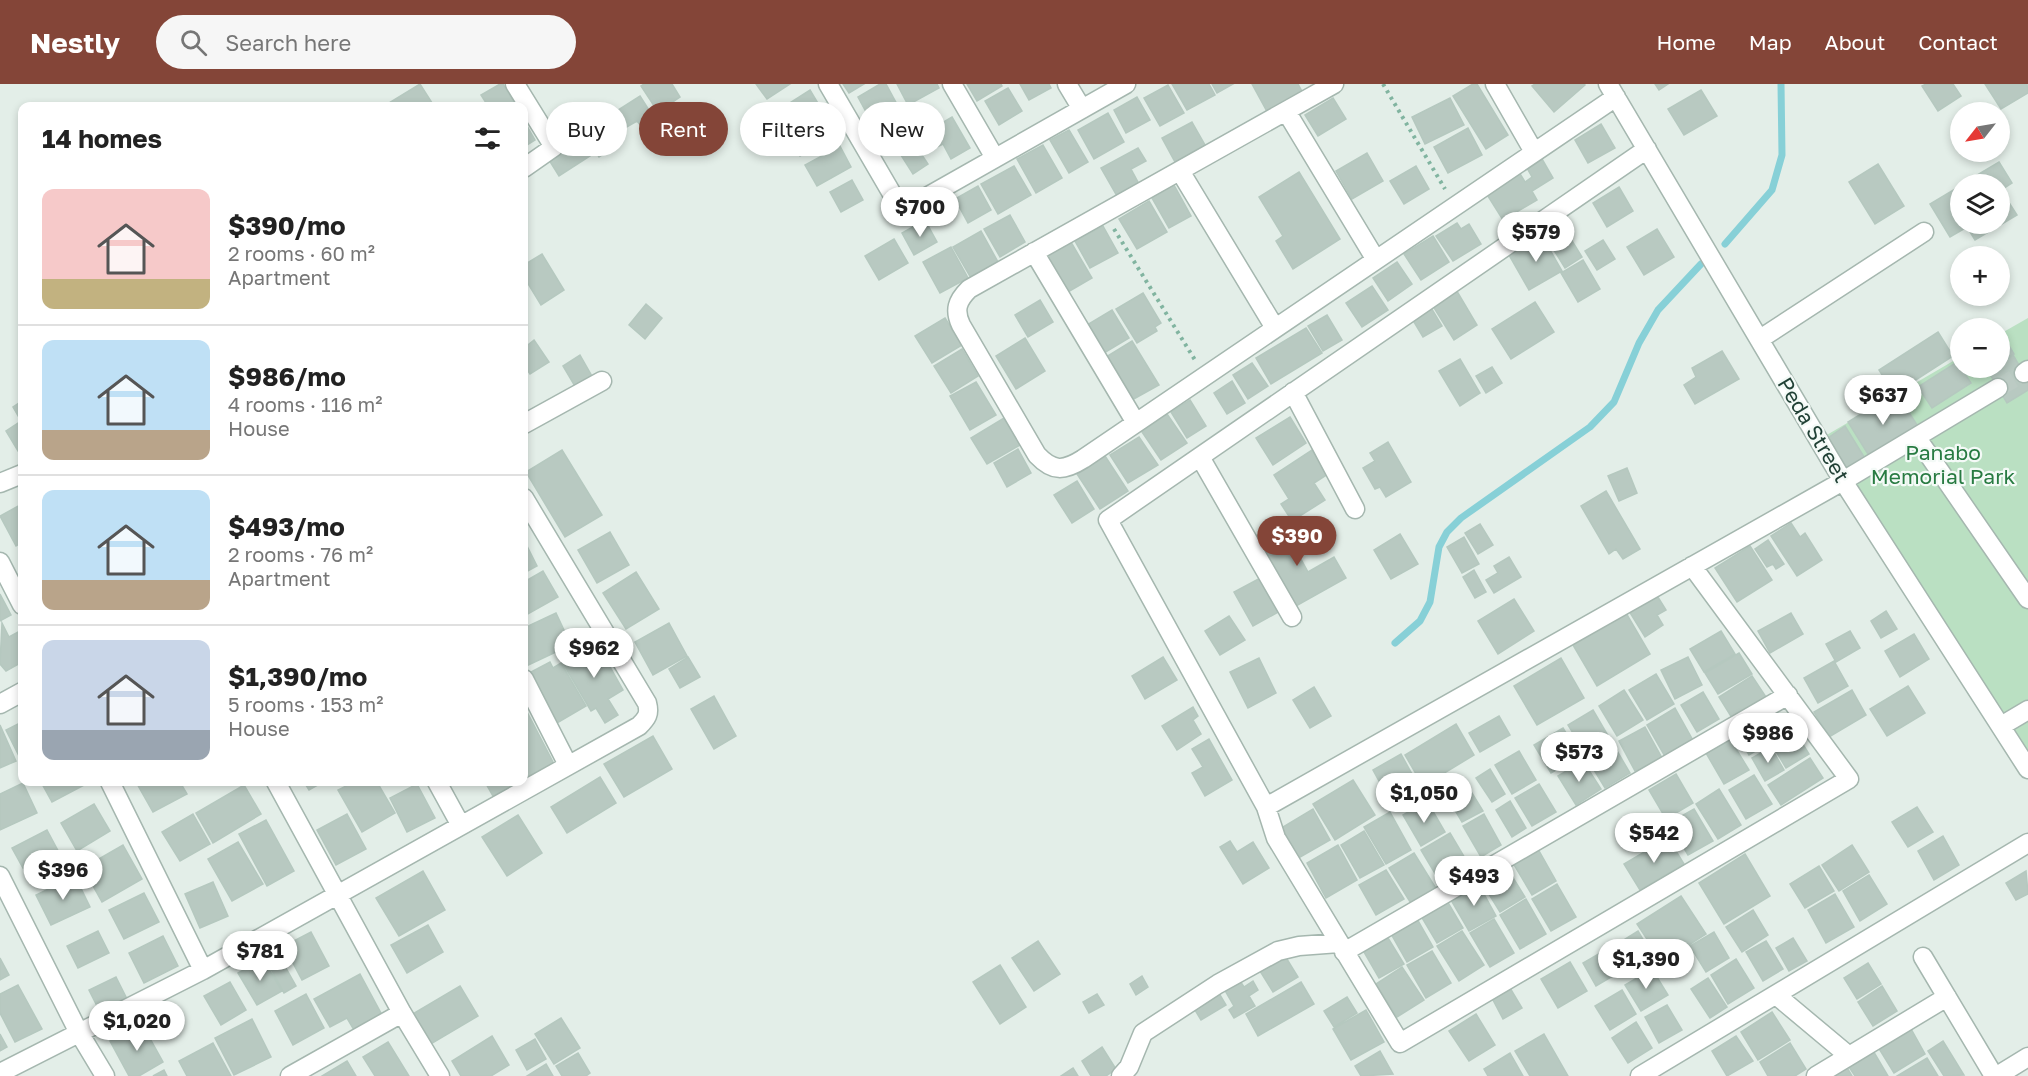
<!DOCTYPE html>
<meta charset="utf-8">
<style>
body{margin:0;font-family:"Golos Text",sans-serif;background:#f6f6f6;color:#222;height:100vh;display:flex;flex-direction:column;font-size:22px;white-space:nowrap}
*{box-sizing:border-box;margin:0}
p{font-size:20px;color:#767676}
.icon{flex:none;width:33px;height:33px;fill:none;stroke:currentColor;stroke-width:2;stroke-linecap:round;stroke-linejoin:round}
.map{position:relative;flex:1;overflow:hidden}
.side{position:absolute;left:18px;top:18px;width:510px;height:684px;display:flex;flex-direction:column;background:#fff;border-radius:12px;box-shadow:0 3px 9px #0003}
.side>*{flex:none}
.top-card{position:absolute;left:546px;top:18px;width:570px;height:54px;display:flex;gap:12px}
.needle{width:39px;rotate:239deg}
.buttons{position:absolute;left:1950px;top:18px;display:grid;gap:12px}
.buttons a{display:grid;place-items:center;width:60px;height:60px;border-radius:50%;background:#fff;box-shadow:0 3px 9px #0003;font-size:30px}
.price{position:absolute;translate:-50% -51px;padding:0 14px;border-radius:21px;background:#fff;color:#222;font-size:20px;line-height:39px;filter:drop-shadow(0 2px 3px #0008)}
.price::after{content:'';position:absolute;left:50%;top:36px;width:18px;height:14px;margin-left:-9px;background:inherit;clip-path:polygon(0 0,100% 0,50% 100%)}
.price.current{background:#844538;color:#fff}
ul{padding:0;list-style:none}
li{display:flex;align-items:center;gap:18px;height:150px;padding:0 24px}
li+li{border-top:2px solid #e0e0e0}
li span{display:grid;place-items:center;flex:none;width:168px;height:120px;border-radius:12px;color:#555}
li>.icon{margin-inline-start:auto}
span .icon{width:72px;height:72px;fill:#fffc;stroke-width:1}
li b{font-size:26px}
h2{display:flex;justify-content:space-between;align-items:center;height:72px;padding:0 24px;font-size:26px}
.tag{padding:0 21px;border-radius:27px;background:#fff;box-shadow:0 3px 9px #0003;font-size:21px;line-height:54px}
.tag.current{background:#844538;color:#fff}
header{display:flex;align-items:center;gap:36px;box-sizing:border-box;height:84px;padding:0 30px;background:#844538;color:#fff}
header strong{font-size:28px}
nav{display:flex;gap:33px;margin-inline-start:auto;font-size:21px}
.search{width:420px;height:54px;background:#f6f6f6;display:flex;align-items:center;gap:15px;box-sizing:border-box;padding:0 21px;border-radius:33px;color:#767676;font-size:22px}
.map>svg:first-child{display:block}
.green{fill:#bae0c2}
.lines{fill:none;stroke-linecap:round;stroke-linejoin:round}
.stream{stroke:#87d0d7;stroke-width:7}
.building{fill:#b8c9c1;stroke:#b5c8bf;stroke-width:1.5}
.minor-tunnel{stroke:#bccbc4;stroke-width:18;stroke-dasharray:18 9;stroke-linecap:butt}
.minor-casing{stroke:#a5b7af;stroke-width:21}
.path{stroke:#81b4a0;stroke-width:4;stroke-dasharray:3 4.5;stroke-linecap:butt}
.minor{stroke:#fff;stroke-width:18}
.labels{text-anchor:middle;stroke-width:4.5;stroke-linejoin:round;paint-order:stroke}
.street-label{font-size:21px;fill:#214136;stroke:#f4faf7}
.park-label{font-size:21px;fill:#287b42;stroke:#f4faf7}
</style>
<header>
<strong>Nestly</strong>
<div class="search"><svg class="icon" aria-label="search" viewBox="0 0 24 24"><circle cx="10" cy="10" r="6"/><path d="M15 15l6 6"/></svg>Search here</div>
<nav><a>Home</a><a>Map</a><a>About</a><a>Contact</a></nav>
</header>
<div class="map">
<svg width="2028" height="992" viewBox="0 0 2028 992">
<rect width="100%" height="100%" fill="#e3eee8"/>
<path class="green" d="M2028,234V672L1825,352L1960,273V284H2000V250Z"/>
<g class="lines">
<path class="stream" d="M1725,160L1772,106L1782,71L1781,0
M1395,559L1420,537L1430,518L1439,463L1447,448L1461,434L1590,343L1614,318L1639,259L1658,226L1701,180"/>
</g>
<path class="building" d="M420,0L434,22H384Z
M500,0H503L516,22H488L481,11Z
M644,0H672L680,13L658,28L641,2Z
M756,0H790L767,15Z
M843,0H864L849,9Z
M880,0H886L899,24L872,39L858,13Z
M897,0H937L939,4L908,21Z
M967,0H1001L1002,2L977,17Z
M1020,0H1049L1051,4L1029,16Z
M1172,0H1209L1215,11L1187,26Z
M1212,0H1233L1217,9Z
M1252,0H1298L1305,13L1270,33Z
M1473,0H1477L1508,51L1486,65L1453,12Z
M1535,0H1584L1585,1L1554,28L1532,2Z
M1655,0H1668L1659,6Z
M1926,0H1953L1961,12L1938,27L1922,2Z
M1985,0H2027L2028,9L2001,25Z
M1168,1L1184,29L1160,42L1144,14Z
M1008,4L1022,27L999,41L985,17Z
M810,6L822,26L785,48L774,29Z
M1701,6L1717,32L1684,51L1668,25Z
M640,12L654,34L641,42L637,37L625,44L615,28Z
M1137,13L1150,36L1126,49L1114,26Z
M1333,14L1346,35L1318,52L1305,31Z
M1450,14L1464,41L1425,60L1412,33Z
M826,29L838,50L800,72L788,51Z
M1108,29L1124,58L1094,75L1078,46Z
M952,33L970,64L951,75L943,60L937,63L928,47Z
M605,35L620,59L599,73L584,49Z
M524,37L535,56L524,63Z
M892,37L903,55L882,68L870,50Z
M1192,38L1205,61L1175,78L1162,54Z
M573,39L593,70L559,92L549,76L569,63L559,48Z
M1601,40L1615,64L1588,79L1575,56Z
M1468,44L1482,71L1448,89L1434,63Z
M1069,46L1088,78L1069,89L1050,56Z
M914,59L928,80L913,90L899,68Z
M1043,61L1062,94L1036,109L1017,75Z
M840,62L851,83L817,102L805,81Z
M1138,64L1146,77L1131,85L1139,100L1117,112L1101,84Z
M1367,69L1383,97L1352,115L1336,87Z
M1542,75L1553,94L1532,107L1537,116L1503,136L1486,109L1519,88L1525,98L1532,93L1527,84Z
M1999,78L2012,99L2001,106L2017,131L1975,156L1967,143L1950,153L1930,120L1960,102V140H2000V100H1962Z
M1878,80L1904,122L1875,140L1849,98Z
M1014,82L1031,111L998,130L981,100Z
M1416,82L1429,105L1404,120L1390,97Z
M1299,88L1340,155L1293,185L1276,157L1283,152L1259,113Z
M852,96L863,116L841,128L830,108Z
M1174,101L1191,132L1169,144L1152,114Z
M978,102L991,126L968,139L955,115Z
M1619,103L1633,127L1607,143L1593,119Z
M1149,117L1167,148L1137,165L1119,135Z
M1010,131L1025,158L1000,173L984,145Z
M925,136L937,158L914,171L902,149Z
M1457,139L1461,145L1469,140L1481,160L1453,177L1436,152Z
M1561,139L1582,173L1565,184L1544,150Z
M1103,142L1118,169L1090,184L1075,157Z
M1657,145L1674,173L1644,191L1627,163Z
M981,147L998,178L971,194L953,163Z
M1433,152L1449,178L1421,196L1404,170Z
M1542,152L1562,187L1529,206L1509,171Z
M1068,153L1092,194L1068,208L1044,167Z
M894,155L908,179L879,196L865,172Z
M1603,156L1615,175L1597,186L1585,167Z
M951,163L968,194L940,209L923,178Z
M542,170L564,206L541,221L524,193V181Z
M1583,176L1600,205L1578,218L1561,189Z
M1397,178L1412,200L1388,217L1373,194Z
M1372,202L1388,226L1362,243L1346,219Z
M1455,204L1477,241L1454,256L1431,219Z
M1143,209L1161,239L1155,243L1157,247L1137,259L1116,225Z
M1040,216L1053,238L1028,253L1015,231Z
M1535,218L1554,248L1511,275L1492,245Z
M646,220L662,234L645,255L629,241Z
M1430,222L1442,242L1423,253L1411,233Z
M1112,226L1129,254L1104,269L1087,241Z
M1327,231L1342,256L1323,267L1308,242Z
M945,234L962,261L932,279L915,252Z
M1306,244L1322,269L1271,300L1256,274Z
M1938,248L1953,272L1894,310L1879,286Z
M2001,248L2014,270L2000,279V249Z
M1025,254L1045,287L1016,305L996,272Z
M534,256L549,278L530,290L524,281V264Z
M1132,257L1159,301L1132,316L1106,273Z
M962,265L978,292L951,309L934,282Z
M1722,267L1739,295L1695,320L1684,301L1696,293L1692,284Z
M580,271L593,294L576,304L563,282Z
M2013,271L2028,296V306L2007,319L1988,287L2000,284V280Z
M1460,275L1480,309L1460,322L1439,287Z
M1957,278L1971,299L1932,324L1918,303Z
M1252,279L1268,302L1248,315L1233,291Z
M1492,283L1502,299L1486,309L1476,292Z
M1965,284H1982L1970,291Z
M1232,297L1245,319L1227,330L1214,309Z
M976,298L996,331L970,346L950,312Z
M1899,313L1919,344L1871,375L1848,338L1882,317L1885,322Z
M1190,316L1206,342L1187,354L1171,328Z
M22,317V364L18,367L6,347L21,337L13,323Z
M1167,330L1187,359L1161,376L1142,348Z
M1290,333L1306,359L1273,381L1256,354Z
M1004,334L1020,361L987,380L971,354Z
M1845,342L1866,376L1848,387L1828,354Z
M1139,353L1158,381L1128,399L1110,371Z
M1388,358L1411,398L1386,413L1380,403L1375,405L1363,384L1375,377L1370,369Z
M1018,365L1031,389L1007,403L994,379Z
M562,366L602,431L565,453L526,388Z
M1312,366L1328,390L1314,399L1325,416L1292,437L1281,420L1289,415L1274,391Z
M1105,372L1128,407L1100,425L1077,390Z
M1627,384L1637,409L1619,417L1608,392Z
M1077,397L1094,425L1072,439L1054,411Z
M1606,407L1640,465L1623,475L1616,465L1609,470L1581,422Z
M22,420V458L16,462L0,432Z
M1281,438L1308,488L1334,473L1346,494L1296,522L1256,452Z
M1791,439L1800,453L1805,449L1822,476L1797,492L1771,452Z
M1480,440L1493,461L1478,470L1465,449Z
M610,448L629,481L597,499L578,466Z
M1400,450L1418,480L1391,495L1374,466Z
M1464,453L1479,480L1462,489L1447,463Z
M524,456L537,482L524,489Z
M1768,456L1784,480L1776,485L1773,480L1767,483L1755,465Z
M1750,462L1772,496L1737,518L1715,484Z
M1509,473L1521,493L1494,509L1486,496L1498,489L1494,482Z
M1474,486L1486,508L1475,514L1463,493Z
M543,487L558,513L526,531L524,527V498Z
M636,488L659,525L626,545L603,509Z
M1264,492L1282,526L1253,542L1234,508Z
M0,510L11,531L0,537Z
M1656,510L1666,526L1657,531L1663,541L1645,553L1629,527Z
M1514,515L1534,547L1498,570L1478,537Z
M1886,527L1897,545L1881,554L1871,537Z
M556,529L571,561L524,583V544Z
M1626,529L1650,570L1597,602L1573,561Z
M1791,529L1803,550L1770,569L1758,547Z
M1229,532L1245,556L1220,571L1205,547Z
M2,539L9,553L18,548L22,557V578L6,587L0,580Z
M669,539L687,572L653,591L635,558Z
M1721,547L1735,570L1704,588L1690,565Z
M1850,547L1860,564L1836,578L1826,560Z
M1914,550L1929,575L1900,593L1885,567Z
M595,556L623,606L608,615L618,631L605,639L596,624L591,627L561,576Z
M1739,569L1752,590L1718,610L1705,589Z
M688,573L700,593L680,604L669,585Z
M1163,573L1177,596L1145,615L1132,592Z
M1688,573L1702,601L1675,615L1661,586Z
M1259,574L1276,609L1248,624L1230,588Z
M1561,574L1584,614L1537,641L1514,602Z
M1834,577L1848,602L1818,619L1804,594Z
M550,578L553,584L561,579L586,622L557,639L529,589Z
M1656,590L1674,620L1647,636L1629,606Z
M1752,592L1766,613L1732,634L1719,613Z
M1908,602L1925,629L1887,652L1870,625Z
M1314,603L1331,632L1310,644L1293,616Z
M1624,606L1643,636L1617,652L1599,622Z
M1852,606L1866,631L1829,653L1814,628Z
M1703,608L1719,635L1697,648L1681,621Z
M714,612L736,652L714,665L691,625Z
M524,622L554,680L524,696Z
M1193,623L1198,632L1193,636L1201,650L1177,666L1162,642Z
M1675,624L1695,660L1667,676L1647,641Z
M1593,626L1610,655L1586,670L1568,641Z
M1774,627L1787,648L1749,671L1736,649Z
M1499,632L1510,651L1480,668L1469,649Z
M22,638V676H21L6,646Z
M1456,640L1474,671L1423,702L1405,671Z
M0,641L16,677L0,684Z
M1645,643L1662,674L1635,687L1619,657Z
M1563,644L1580,672L1551,689L1534,661Z
M1796,649L1809,670L1786,684L1774,664Z
M653,652L672,685L624,713L604,680Z
M1209,655L1232,696L1205,712L1192,689L1203,683L1192,665Z
M1730,655L1749,686L1724,700L1706,669Z
M1613,660L1630,689L1605,704L1588,676Z
M1771,663L1784,686L1765,697L1752,674Z
M1519,667L1536,696L1512,710L1495,681Z
M1401,670L1418,701L1390,717L1373,686Z
M1810,674L1823,694L1781,721L1768,701Z
M1583,677L1601,705L1576,721L1558,692Z
M1490,685L1505,710L1492,718L1476,694Z
M1676,690L1693,719L1666,735L1649,706Z
M1754,691L1772,720L1746,735L1729,706Z
M600,693L616,719L567,749L551,723Z
M1353,696L1375,731L1335,756L1313,720Z
M41,698H84L86,700L52,718Z
M136,698H180L187,710L153,728Z
M304,698H323L309,706Z
M354,698H377L395,729L362,748L338,706Z
M485,698H520L493,712Z
M23,699L37,729L0,746V710Z
M417,700L435,734L407,748L390,714Z
M1539,700L1556,728L1532,742L1515,714Z
M244,701L261,730L213,759L196,729Z
M1467,701L1483,727L1462,738L1447,713Z
M1719,705L1741,741L1718,755L1696,720Z
M1427,717L1445,748L1421,762L1403,731Z
M1510,717L1526,744L1512,753L1496,726Z
M94,720L110,747L77,767L61,739Z
M1917,723L1933,748L1908,763L1892,738Z
M1313,725L1330,756L1295,776L1278,746Z
M1694,725L1713,757L1688,771L1669,739Z
M1390,728L1411,766L1386,780L1364,743Z
M193,730L210,760L180,777L162,748Z
M347,730L366,765L336,781L317,746Z
M1484,730L1501,761L1481,773L1463,742Z
M518,731L542,769L507,792L482,753Z
M266,736L294,787L267,802L239,750Z
M47,746L63,776L29,795L12,764Z
M1364,747L1384,781L1360,794L1341,761Z
M1450,749L1472,786L1443,803L1421,766Z
M1943,752L1959,781L1934,796L1918,767Z
M1668,754L1684,780L1640,806L1624,780Z
M1230,757L1237,768L1253,758L1269,784L1243,800L1220,763Z
M238,758L263,800L232,817L208,775Z
M123,761L142,795L102,818L83,784Z
M1338,761L1357,796L1326,814L1307,779Z
M1852,761L1869,788L1839,807L1822,781Z
M1538,765L1556,797L1532,811L1513,779Z
M1414,769L1437,806L1412,821L1389,784Z
M1745,770L1770,812L1724,840L1699,799Z
M1819,782L1834,807L1805,824L1790,800Z
M1507,784L1525,813L1500,828L1482,799Z
M1386,786L1404,815L1376,831L1359,801Z
M423,787L445,826L399,852L376,814Z
M2026,787L2028,810L2016,816L2006,799Z
M1869,791L1887,820L1860,837L1843,807Z
M75,792L90,823L51,841L36,811Z
M213,798L228,832L200,844L185,810Z
M1478,799L1496,832L1469,847L1451,816Z
M1557,800L1576,833L1551,847L1532,815Z
M144,809L159,838L124,855L109,826Z
M1835,810L1854,843L1826,859L1808,826Z
M1681,812L1706,850L1662,878L1637,840Z
M1526,815L1546,850L1520,865L1500,831Z
M1447,817L1463,844L1437,859L1421,832Z
M1753,826L1768,851L1742,868L1726,843Z
M1416,833L1433,863L1407,878L1390,848Z
M1494,835L1514,869L1490,883L1470,849Z
M428,841L443,868L407,889L391,861Z
M98,847L109,869L78,884L67,862Z
M1462,847L1484,881L1459,897L1437,862Z
M1638,847L1651,869L1627,883L1614,862Z
M311,848L329,882L302,896L284,862Z
M1714,848L1729,874L1706,888L1690,862Z
M163,852L178,882L144,899L129,869Z
M1388,854L1404,880L1379,894L1364,868Z
M1793,854L1807,877L1789,887L1776,864Z
M1038,857L1060,890L1034,907L1012,874Z
M1766,857L1783,885L1763,897L1746,868Z
M1609,864L1623,886L1596,902L1583,879Z
M1432,867L1451,899L1426,914L1407,881Z
M1285,872L1298,893L1273,908L1260,887Z
M0,874L9,891L0,896Z
M263,875L282,907L257,921L238,889Z
M1736,875L1754,904L1728,920L1711,891Z
M282,877L296,902L284,909L270,883Z
M1570,878L1587,907L1558,924L1541,895Z
M1868,879L1881,900L1857,915L1844,894Z
M1000,881L1026,923L1000,940L973,898Z
M1402,883L1424,916L1397,933L1376,900Z
M1652,885L1668,911L1641,927L1625,901Z
M360,890L382,931L354,946L347,934L330,943L314,915Z
M1142,892L1148,903L1136,911L1130,900Z
M116,893L127,915L100,928L89,906Z
M1238,894L1244,903L1253,897L1258,906L1249,912L1255,922L1234,934L1229,926L1234,922L1223,903Z
M1708,894L1727,923L1710,934L1691,905Z
M230,898L246,926L221,941L204,912Z
M1301,898L1314,920L1258,952L1246,930Z
M18,901L42,945L15,958L0,929V910Z
M460,902L478,932L429,961L411,931Z
M1882,902L1897,927L1873,942L1858,918Z
M1510,904L1522,924L1503,935L1492,914Z
M1217,906L1226,921L1201,936L1192,921Z
M1622,906L1636,930L1610,946L1595,922Z
M306,910L324,944L293,961L275,927Z
M1097,910L1104,921L1089,929L1083,918Z
M1347,913L1357,929L1334,943L1324,927Z
M1667,921L1682,946L1659,959L1645,933Z
M1366,926L1384,958L1351,976L1333,945Z
M1772,928L1790,956L1758,976L1741,948Z
M1476,930L1495,961L1469,977L1449,947Z
M561,934L580,964L554,980L535,950Z
M252,935L271,973L234,991L215,954Z
M1636,938L1652,964L1628,979L1612,954Z
M142,940L163,978L139,992H129L110,957Z
M1910,943L1925,970L1894,989L1878,963Z
M0,950L7,963L0,967Z
M1544,950L1568,992H1530L1515,967Z
M492,952L509,981L491,992H461L452,977Z
M1736,952L1753,977L1727,992L1712,967Z
M535,955L546,975L527,986L516,966Z
M1943,957L1964,991L1944,992L1928,967Z
M388,958L409,992H375L363,973Z
M213,959L231,992H187L179,977Z
M1790,959L1806,985L1795,992H1768L1760,978Z
M1102,963L1116,985L1106,992H1091L1082,977Z
M1872,965L1888,992H1855L1847,980Z
M1380,967L1393,990L1361,992L1355,982Z
M578,969L590,989L586,992H562L556,982Z
M1510,969L1523,992H1488L1484,985Z
M1927,974L1938,992H1897Z
M347,977L356,992H322Z
M546,980L553,992H527Z
M1846,982L1852,992H1828Z
M1073,984L1078,992H1061Z
M164,986L167,992H153Z"/>
<g class="lines">
<path class="minor-tunnel" d="M1998,304L2024,289"/>
<g class="minor-casing">
<path id="minor" d="M515,0L554,63L524,84
M828,0L902,127L1126,0
M952,0L995,74
M1067,0L1082,25
M1334,0L969,205C957,217 954,226 961,241L1037,371C1053,388 1064,387 1083,375L1616,13
M1495,0L1534,68
M1608,0L1843,397L2028,685
M1286,27L1376,176
M1647,65L1108,436L1266,723L1276,754L1400,959L1849,695L1692,482
M1180,87L1275,244
M1034,168L1136,339
M1760,255L1924,148
M2024,289L2028,286
M1293,308L1355,425
M524,340L602,297
M1917,354L2028,515
M1200,373L1292,533
M0,399L22,390
M0,478L22,521
M524,595L568,681
M0,620L22,608
M2001,642L2028,626
M110,698L203,886
M276,698L402,929L440,992
M437,698L460,740
M1266,723L1843,397L1998,304
M0,792L78,947L105,992
M1344,868L1788,611
M1923,873L1994,992
M1776,911L1849,972
M0,989L203,886L639,642C647,634 650,630 647,619L524,414
M290,992L402,929
M1121,992L1129,983L1143,949L1218,900L1278,867L1299,862L1339,859
M1640,992L2028,759
M1816,992L1947,913
M1997,992L2028,973"/>
</g>
<path class="path" d="M1383,0L1445,105
M1114,145L1195,276"/>
<use href="#minor" class="minor"/>
</g>
<g class="labels">
<g class="street-label">
<text transform="translate(1813 346) rotate(59)" y="7">Peda Street</text>
</g>
<g class="park-label">
<text x="1943" y="376">Panabo<tspan x="1943" dy="24">Memorial Park</tspan></text>
</g>
</g>
</svg>
<div class="buttons">
<a><svg class="needle" viewBox="-14 -14 28 28"><path d="M0-13l5 13h-10z" fill="#e53935"/><path d="M0 13l5-13h-10z" fill="#767676"/></svg></a>
<a><svg class="icon" aria-label="layers" viewBox="0 0 24 24"><path d="M12 4l9 5-9 5-9-5zM3 14l9 5 9-5"/></svg></a>
<a>+</a>
<a>−</a>
</div>
<b class="price" style="left:920px;top:154px">$700</b>
<b class="price" style="left:1536px;top:179px">$579</b>
<b class="price" style="left:1883px;top:342px">$637</b>
<b class="price current" style="left:1297px;top:483px">$390</b>
<b class="price" style="left:594px;top:595px">$962</b>
<b class="price" style="left:1768px;top:680px">$986</b>
<b class="price" style="left:1579px;top:699px">$573</b>
<b class="price" style="left:1424px;top:740px">$1,050</b>
<b class="price" style="left:1654px;top:780px">$542</b>
<b class="price" style="left:63px;top:817px">$396</b>
<b class="price" style="left:1474px;top:823px">$493</b>
<b class="price" style="left:260px;top:898px">$781</b>
<b class="price" style="left:1646px;top:906px">$1,390</b>
<b class="price" style="left:137px;top:968px">$1,020</b>
<div class="top-card">
<a class="tag">Buy</a>
<a class="tag current">Rent</a>
<a class="tag">Filters</a>
<a class="tag">New</a>
</div>
<section class="side">
<h2>14 homes<svg class="icon" aria-label="filters" viewBox="0 0 24 24"><path d="M4 7h16M4 17h16"/><circle cx="9" cy="7" r="2"/><circle cx="15" cy="17" r="2"/></svg></h2>
<ul>
<li><span style="background:linear-gradient(#f6c9c9 75%,#c2b280 0)"><svg class="icon" aria-label="home" viewBox="0 0 24 24"><path d="M3 11l9-7 9 7M6 9v11h12V9"/></svg></span><div><b>$390/mo</b><p>2 rooms · 60 m²</p><p>Apartment</p></div></li>
<li><span style="background:linear-gradient(#bfe0f5 75%,#b9a48a 0)"><svg class="icon" aria-label="home" viewBox="0 0 24 24"><path d="M3 11l9-7 9 7M6 9v11h12V9"/></svg></span><div><b>$986/mo</b><p>4 rooms · 116 m²</p><p>House</p></div></li>
<li><span style="background:linear-gradient(#bfe0f5 75%,#b9a48a 0)"><svg class="icon" aria-label="home" viewBox="0 0 24 24"><path d="M3 11l9-7 9 7M6 9v11h12V9"/></svg></span><div><b>$493/mo</b><p>2 rooms · 76 m²</p><p>Apartment</p></div></li>
<li><span style="background:linear-gradient(#c9d6e8 75%,#9aa5b1 0)"><svg class="icon" aria-label="home" viewBox="0 0 24 24"><path d="M3 11l9-7 9 7M6 9v11h12V9"/></svg></span><div><b>$1,390/mo</b><p>5 rooms · 153 m²</p><p>House</p></div></li>
</ul>
</section>
</div>
